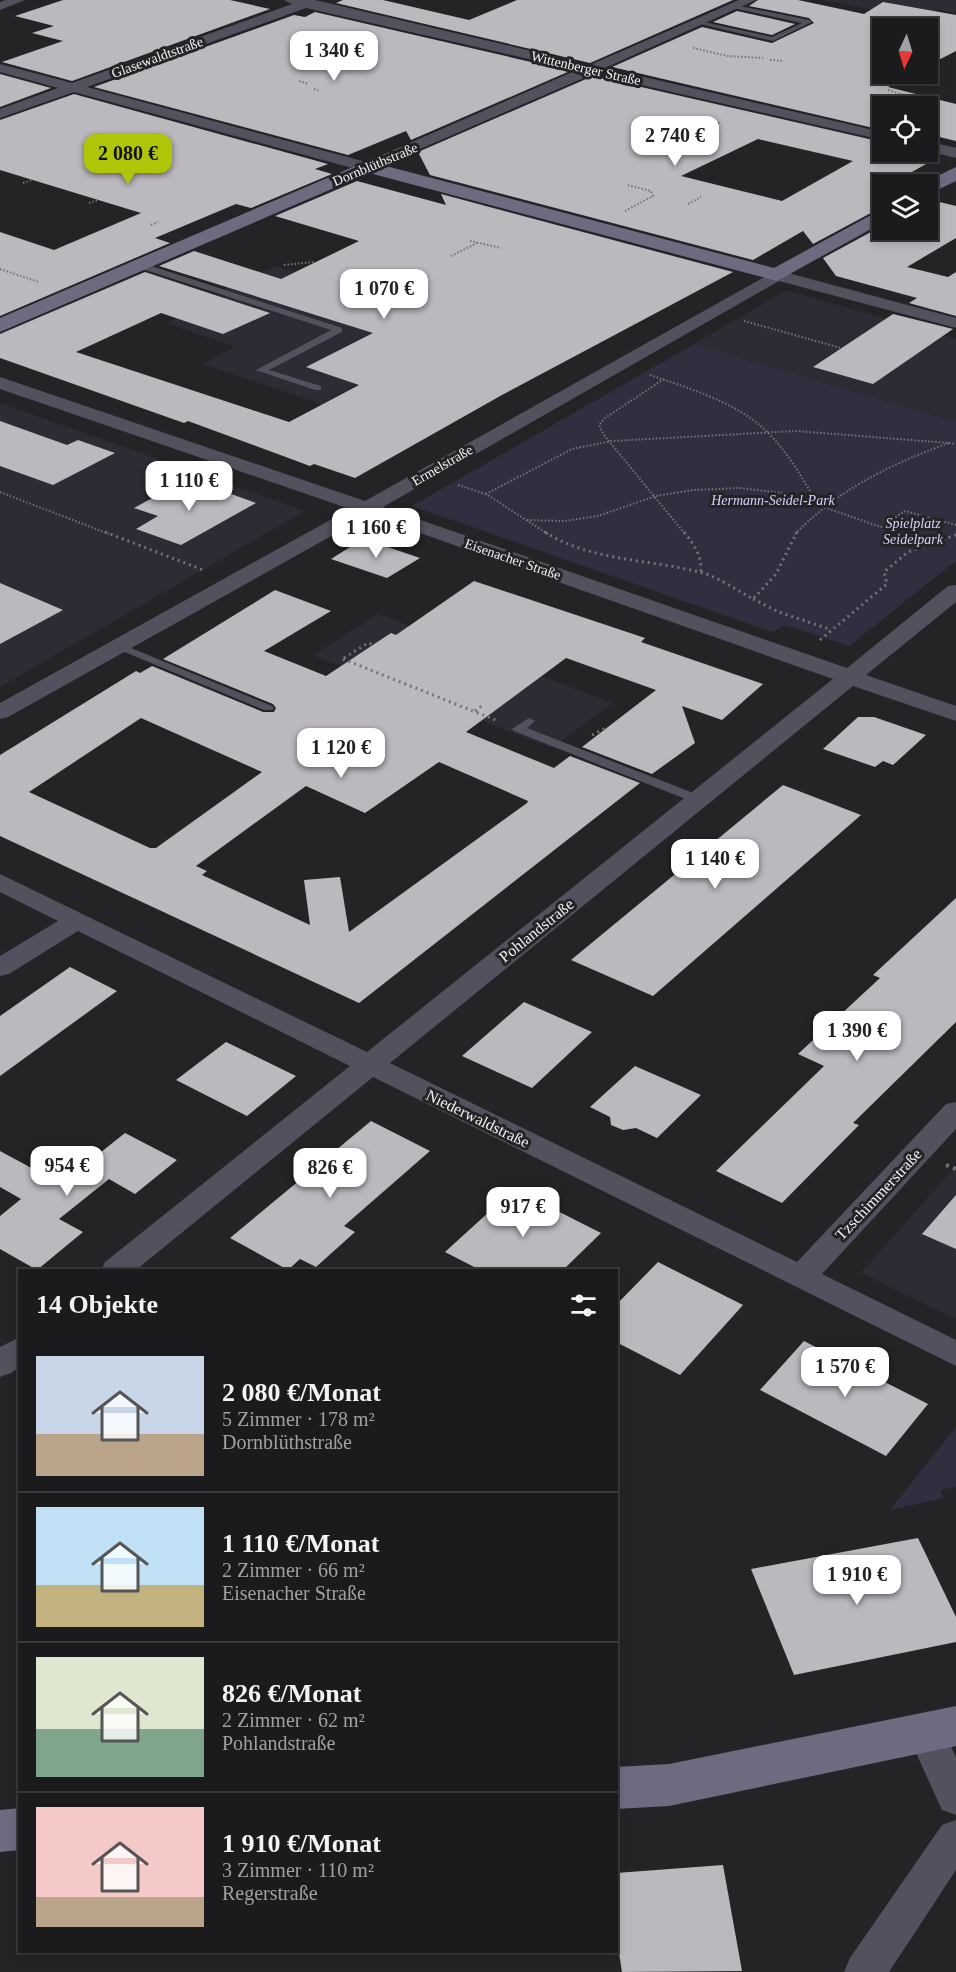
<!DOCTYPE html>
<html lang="de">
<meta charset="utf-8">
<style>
body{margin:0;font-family:Georgia,serif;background:#242325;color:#f1f3f6;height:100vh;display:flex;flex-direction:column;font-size:22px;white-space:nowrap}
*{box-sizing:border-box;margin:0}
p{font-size:20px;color:#a0a1a3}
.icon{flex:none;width:33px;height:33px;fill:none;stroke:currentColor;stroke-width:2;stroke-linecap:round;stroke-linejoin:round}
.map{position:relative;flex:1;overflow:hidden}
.sheet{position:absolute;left:18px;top:1269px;width:600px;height:684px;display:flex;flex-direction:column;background:#1b1a1c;border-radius:0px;box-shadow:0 3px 9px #0003,0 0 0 2px #39383b}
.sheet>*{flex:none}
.needle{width:39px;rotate:184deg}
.buttons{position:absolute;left:872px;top:18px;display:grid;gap:12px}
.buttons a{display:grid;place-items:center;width:66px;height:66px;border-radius:0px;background:#1b1a1c;box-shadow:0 3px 9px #0003,0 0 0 2px #39383b;font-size:30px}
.price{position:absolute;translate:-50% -51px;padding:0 14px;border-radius:12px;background:#fff;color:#222;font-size:20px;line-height:39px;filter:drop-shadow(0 2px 3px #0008)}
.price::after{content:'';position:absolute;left:50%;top:36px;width:18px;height:14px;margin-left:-9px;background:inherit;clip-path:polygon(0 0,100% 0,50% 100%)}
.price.selected{background:#afc508;color:#111}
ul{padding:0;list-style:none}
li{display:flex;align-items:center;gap:18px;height:150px;padding:0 18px}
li+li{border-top:2px solid #39383b}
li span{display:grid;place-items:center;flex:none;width:168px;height:120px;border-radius:0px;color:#555}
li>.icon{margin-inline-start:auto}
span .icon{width:72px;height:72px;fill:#fffc;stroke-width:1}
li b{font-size:26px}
h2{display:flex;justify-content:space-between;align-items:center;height:72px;padding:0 18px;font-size:26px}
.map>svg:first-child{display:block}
.built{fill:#2e2b34}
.green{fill:#332e3f}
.building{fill:#bbb9be;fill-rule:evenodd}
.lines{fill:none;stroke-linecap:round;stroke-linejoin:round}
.path-far2{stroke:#747376;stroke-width:2;stroke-dasharray:1.5 2;stroke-linecap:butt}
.path-far1{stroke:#747376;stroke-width:3;stroke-dasharray:2 4;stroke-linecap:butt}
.path{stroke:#747376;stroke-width:4;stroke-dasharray:3 4.5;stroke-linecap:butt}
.lane{fill:#54515e;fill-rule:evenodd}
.street{fill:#54515e;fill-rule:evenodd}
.secondary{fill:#706a80;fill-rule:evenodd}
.labels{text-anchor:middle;stroke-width:6;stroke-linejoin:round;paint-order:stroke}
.far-street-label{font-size:14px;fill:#f1f0f3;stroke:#242326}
.far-park-label{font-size:14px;font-style:italic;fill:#ddd0ff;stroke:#242326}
.street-label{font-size:16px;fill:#f1f0f3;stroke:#242326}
</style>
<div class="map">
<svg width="956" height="1972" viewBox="0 0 956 1972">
<rect width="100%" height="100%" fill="#242326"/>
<path class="built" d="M822,0H956V13L939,10L923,19Z
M275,266L469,326L321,404L202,364L235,347L166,323L231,293L224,289Z
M786,290L956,339V422L694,344Z
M0,403L305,511L0,687Z
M378,614L613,703L552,748L313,655Z
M956,1166V1319L861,1273Z"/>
<path class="green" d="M694,344L956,422V561L849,646L785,625L772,632L412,506Z
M956,1427V1487L940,1490L944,1498L890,1510Z"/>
<path class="building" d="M63,0H230L270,9L72,81L2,62L63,41L32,33L54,26L15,16Z
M343,0H383L469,20L517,0H733L590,63L336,3Z
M758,0H798L864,14L883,2L956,15V51L927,66V28H882V74H914L888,87L956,104V141L927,134V106H882V130L612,67L702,27L772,43L814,23L809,18L749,6Z
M737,11L795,24L772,35L713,22Z
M315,12L570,71L411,140L406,131L348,155L94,87L294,15L305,17Z
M0,74L51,88L0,107Z
M593,76L882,142V152H922L926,164L891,184H882V207L813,244L803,231L753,260L430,175L418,152ZM758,139L853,161L782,201L681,176Z
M74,94L328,164L315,169L332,174L251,208L236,204L155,238L170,243L0,316V232L54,250L141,213L0,170V120Z
M357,181L446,205L441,194L733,272L502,395L355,478L314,464L310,466L188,421L184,423L0,358V334L145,272L270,313L223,334L161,313L76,352L289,422L359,385L306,367L373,333L159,266L194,251L281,279L359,241L275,216Z
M927,199L956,206V238L907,267L948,277L956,272V316L909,303L917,298L836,276L823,258L882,226V230H927Z
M893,314L953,329L873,384L813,367Z
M0,421L67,445L78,440L115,453L53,485L0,466Z
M178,484L203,493L212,487L256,503L181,545L136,529L158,516L134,508Z
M358,542L376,543L420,558L387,578L331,559Z
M474,581L645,638L641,642L763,684L722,720L682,706L695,743L652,774L582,747L656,690L566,658L466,732L554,768L570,756L640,783L359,1003L0,836V755L136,671L140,673L152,666L263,712H274L276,708L273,704L163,659L275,590L331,611L264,651L326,676L391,633L396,635ZM141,718L262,772L156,848H150L29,792ZM439,762L528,801L527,803L349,932L340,877L304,880L310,925L202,875L207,871L196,866L306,786L365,813Z
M0,583L63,610L0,644Z
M858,717H874L926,735L893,765L883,761L875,767L823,749Z
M783,785L861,815L653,996L571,960Z
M956,898V1022L853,1123L859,1125L782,1203L716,1171L824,1066L798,1054L880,978L873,975Z
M70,967L117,991L0,1076V1016Z
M524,1002L592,1032L532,1088L462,1056Z
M226,1042L296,1076L247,1116L176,1080Z
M635,1066L701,1095L657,1138L636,1128L623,1130L611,1125L610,1117L590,1107Z
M371,1121L430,1151L344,1226L355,1232L316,1267L300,1259L288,1270L230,1238Z
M125,1133L177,1160L135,1194L109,1179L59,1219L83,1232L37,1270L0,1249V1216L21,1199L0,1187V1151L61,1184Z
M514,1189L601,1233L563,1270H480L445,1252Z
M956,1195V1249L922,1234Z
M658,1262L743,1305L680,1375L616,1342V1305Z
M804,1341L928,1404L886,1456L760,1390Z
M918,1538L956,1617V1642L794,1675L751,1569Z
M723,1865L742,1971L622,1972L616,1934V1873Z"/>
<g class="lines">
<path class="path-far2" d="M693,48L728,56L763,58
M770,60L784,61
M299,81L309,84
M314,89L320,91
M888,90L913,98
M642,145L649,147L668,138L671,131L693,127L707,119
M679,151L670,148L682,141L706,134L707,128L721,122
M23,183L32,180
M89,203L98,200
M688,204L701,197
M625,211L653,196L651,191L627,185
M151,225L158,222
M470,241L501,248
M451,256L477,243
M284,265L314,262
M0,269L39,282
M744,321L841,348
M650,375C691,389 743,404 773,438C792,458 805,484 820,507
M664,379L605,418L599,425L604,435L685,534
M949,443L956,444
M458,485L486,494
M0,492L109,534
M527,520L563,521L598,516L656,496L693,490L739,488L783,493L881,527L905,511L956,525
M548,534L486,494L572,449L612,441L796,431L949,443
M795,534C839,489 891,464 949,443"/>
<path class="path-far1" d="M105,532L203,570
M545,532C590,561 648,559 699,572C717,576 736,590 753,599L776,574L797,532
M684,532C695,546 701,554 701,572
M753,599L779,612L829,629
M820,640L887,584L884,572L908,552L956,535
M344,658L368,643L374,645
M343,659L498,721
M475,711L484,704
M592,735L608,727"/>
<path class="path" d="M946,1165L956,1169"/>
<path class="lane" d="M735,5L809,20L812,22L773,41L696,23L699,21L772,37L802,23L733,8Z
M139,262L342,328V332L269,370L321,386V390H315L256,370L331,330L136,267V263Z
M119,643L272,706L274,708L272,710H264L115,648L113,646Z
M529,718L535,721L527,728L701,796L703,799L701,802H693L514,731L512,729Z"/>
<path class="street" d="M6,0H25L0,10V2Z
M284,0H315L590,65L739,0H756L605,68L882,132V140L593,74L367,172L74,92L0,118V109L58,88L0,72V64L72,83L292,4ZM306,8L577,70L366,162L87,87Z
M927,141L956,148V158L927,151Z
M777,270L956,318V328L779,281L383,507L847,668L948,586L956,585V602L866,675L956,706V721L853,686L390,1063L797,1262L946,1104L956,1102V1129L822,1274L956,1340V1366L373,1077L136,1270H101L105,1262L350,1066L78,931L9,974L0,976V956L58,921L0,892V874L367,1052L833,679L369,515L8,717L0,719V703L350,509L0,389V377L365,501Z
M20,1337V1367L11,1373L0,1377V1347Z
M926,1717L939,1722L956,1757V1815L942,1810L907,1733L913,1722Z
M956,1820V1870L889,1972H844L850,1958L942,1825Z"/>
<path class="secondary" d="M367,161L774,268L882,209V223L777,281L369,173L0,332V318Z
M956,167V181L927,195V184H921Z
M956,1706V1746L669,1806L616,1809V1767L669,1764Z
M20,1808V1850L0,1852V1810Z"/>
</g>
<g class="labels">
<g class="far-street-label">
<text transform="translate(157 57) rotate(-20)" y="5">Glasewaldtstraße</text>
<text transform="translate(586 68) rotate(13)" y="5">Wittenberger Straße</text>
<text transform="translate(375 164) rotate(-23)" y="5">Dornblüthstraße</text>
<text transform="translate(442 465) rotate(-30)" y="5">Ermelstraße</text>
<text transform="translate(513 559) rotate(19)" y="5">Eisenacher Straße</text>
</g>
<g class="far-park-label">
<text x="773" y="505">Hermann-Seidel-Park</text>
<text x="913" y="528">Spielplatz<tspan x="913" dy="16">Seidelpark</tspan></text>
</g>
<g class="street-label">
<text transform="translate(536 930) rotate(-39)" y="6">Pohlandstraße</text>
<text transform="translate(478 1118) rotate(26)" y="6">Niederwaldstraße</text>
<text transform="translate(878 1194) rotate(-47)" y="6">Tzschimmerstraße</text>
</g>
</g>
</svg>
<div class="buttons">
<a><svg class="needle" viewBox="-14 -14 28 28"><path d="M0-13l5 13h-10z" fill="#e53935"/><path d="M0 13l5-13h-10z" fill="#a0a1a3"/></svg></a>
<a><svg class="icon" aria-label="locate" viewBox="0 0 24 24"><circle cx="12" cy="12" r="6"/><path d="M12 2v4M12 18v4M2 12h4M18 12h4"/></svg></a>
<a><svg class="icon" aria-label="layers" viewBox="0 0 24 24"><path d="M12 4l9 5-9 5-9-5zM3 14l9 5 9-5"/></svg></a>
</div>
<b class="price" style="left:334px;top:82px">1 340 €</b>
<b class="price" style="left:675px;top:167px">2 740 €</b>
<b class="price selected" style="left:128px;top:185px">2 080 €</b>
<b class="price" style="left:384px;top:320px">1 070 €</b>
<b class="price" style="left:189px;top:512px">1 110 €</b>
<b class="price" style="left:376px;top:559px">1 160 €</b>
<b class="price" style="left:341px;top:779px">1 120 €</b>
<b class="price" style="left:715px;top:890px">1 140 €</b>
<b class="price" style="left:857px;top:1062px">1 390 €</b>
<b class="price" style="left:67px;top:1197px">954 €</b>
<b class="price" style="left:330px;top:1199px">826 €</b>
<b class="price" style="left:523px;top:1238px">917 €</b>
<b class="price" style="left:845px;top:1398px">1 570 €</b>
<b class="price" style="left:857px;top:1606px">1 910 €</b>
<section class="sheet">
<h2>14 Objekte<svg class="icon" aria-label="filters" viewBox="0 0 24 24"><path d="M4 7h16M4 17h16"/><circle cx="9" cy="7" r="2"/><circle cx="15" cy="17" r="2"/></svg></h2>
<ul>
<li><span style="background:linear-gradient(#c9d6e8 65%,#b9a48a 0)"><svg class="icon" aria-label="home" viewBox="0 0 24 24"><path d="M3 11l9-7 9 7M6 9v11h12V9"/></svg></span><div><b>2 080 €/Monat</b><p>5 Zimmer · 178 m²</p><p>Dornblüthstraße</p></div></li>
<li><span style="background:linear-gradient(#bfe0f5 65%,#c2b280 0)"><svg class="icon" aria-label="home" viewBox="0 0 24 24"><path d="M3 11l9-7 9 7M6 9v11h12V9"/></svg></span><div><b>1 110 €/Monat</b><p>2 Zimmer · 66 m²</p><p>Eisenacher Straße</p></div></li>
<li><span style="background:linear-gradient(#dfe7d0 60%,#7fa58c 0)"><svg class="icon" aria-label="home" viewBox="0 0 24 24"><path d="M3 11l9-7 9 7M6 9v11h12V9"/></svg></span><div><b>826 €/Monat</b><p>2 Zimmer · 62 m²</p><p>Pohlandstraße</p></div></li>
<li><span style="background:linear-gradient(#f6c9c9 75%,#b9a48a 0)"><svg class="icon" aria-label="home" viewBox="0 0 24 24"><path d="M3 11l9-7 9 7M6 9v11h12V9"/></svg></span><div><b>1 910 €/Monat</b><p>3 Zimmer · 110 m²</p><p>Regerstraße</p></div></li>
</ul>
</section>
</div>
